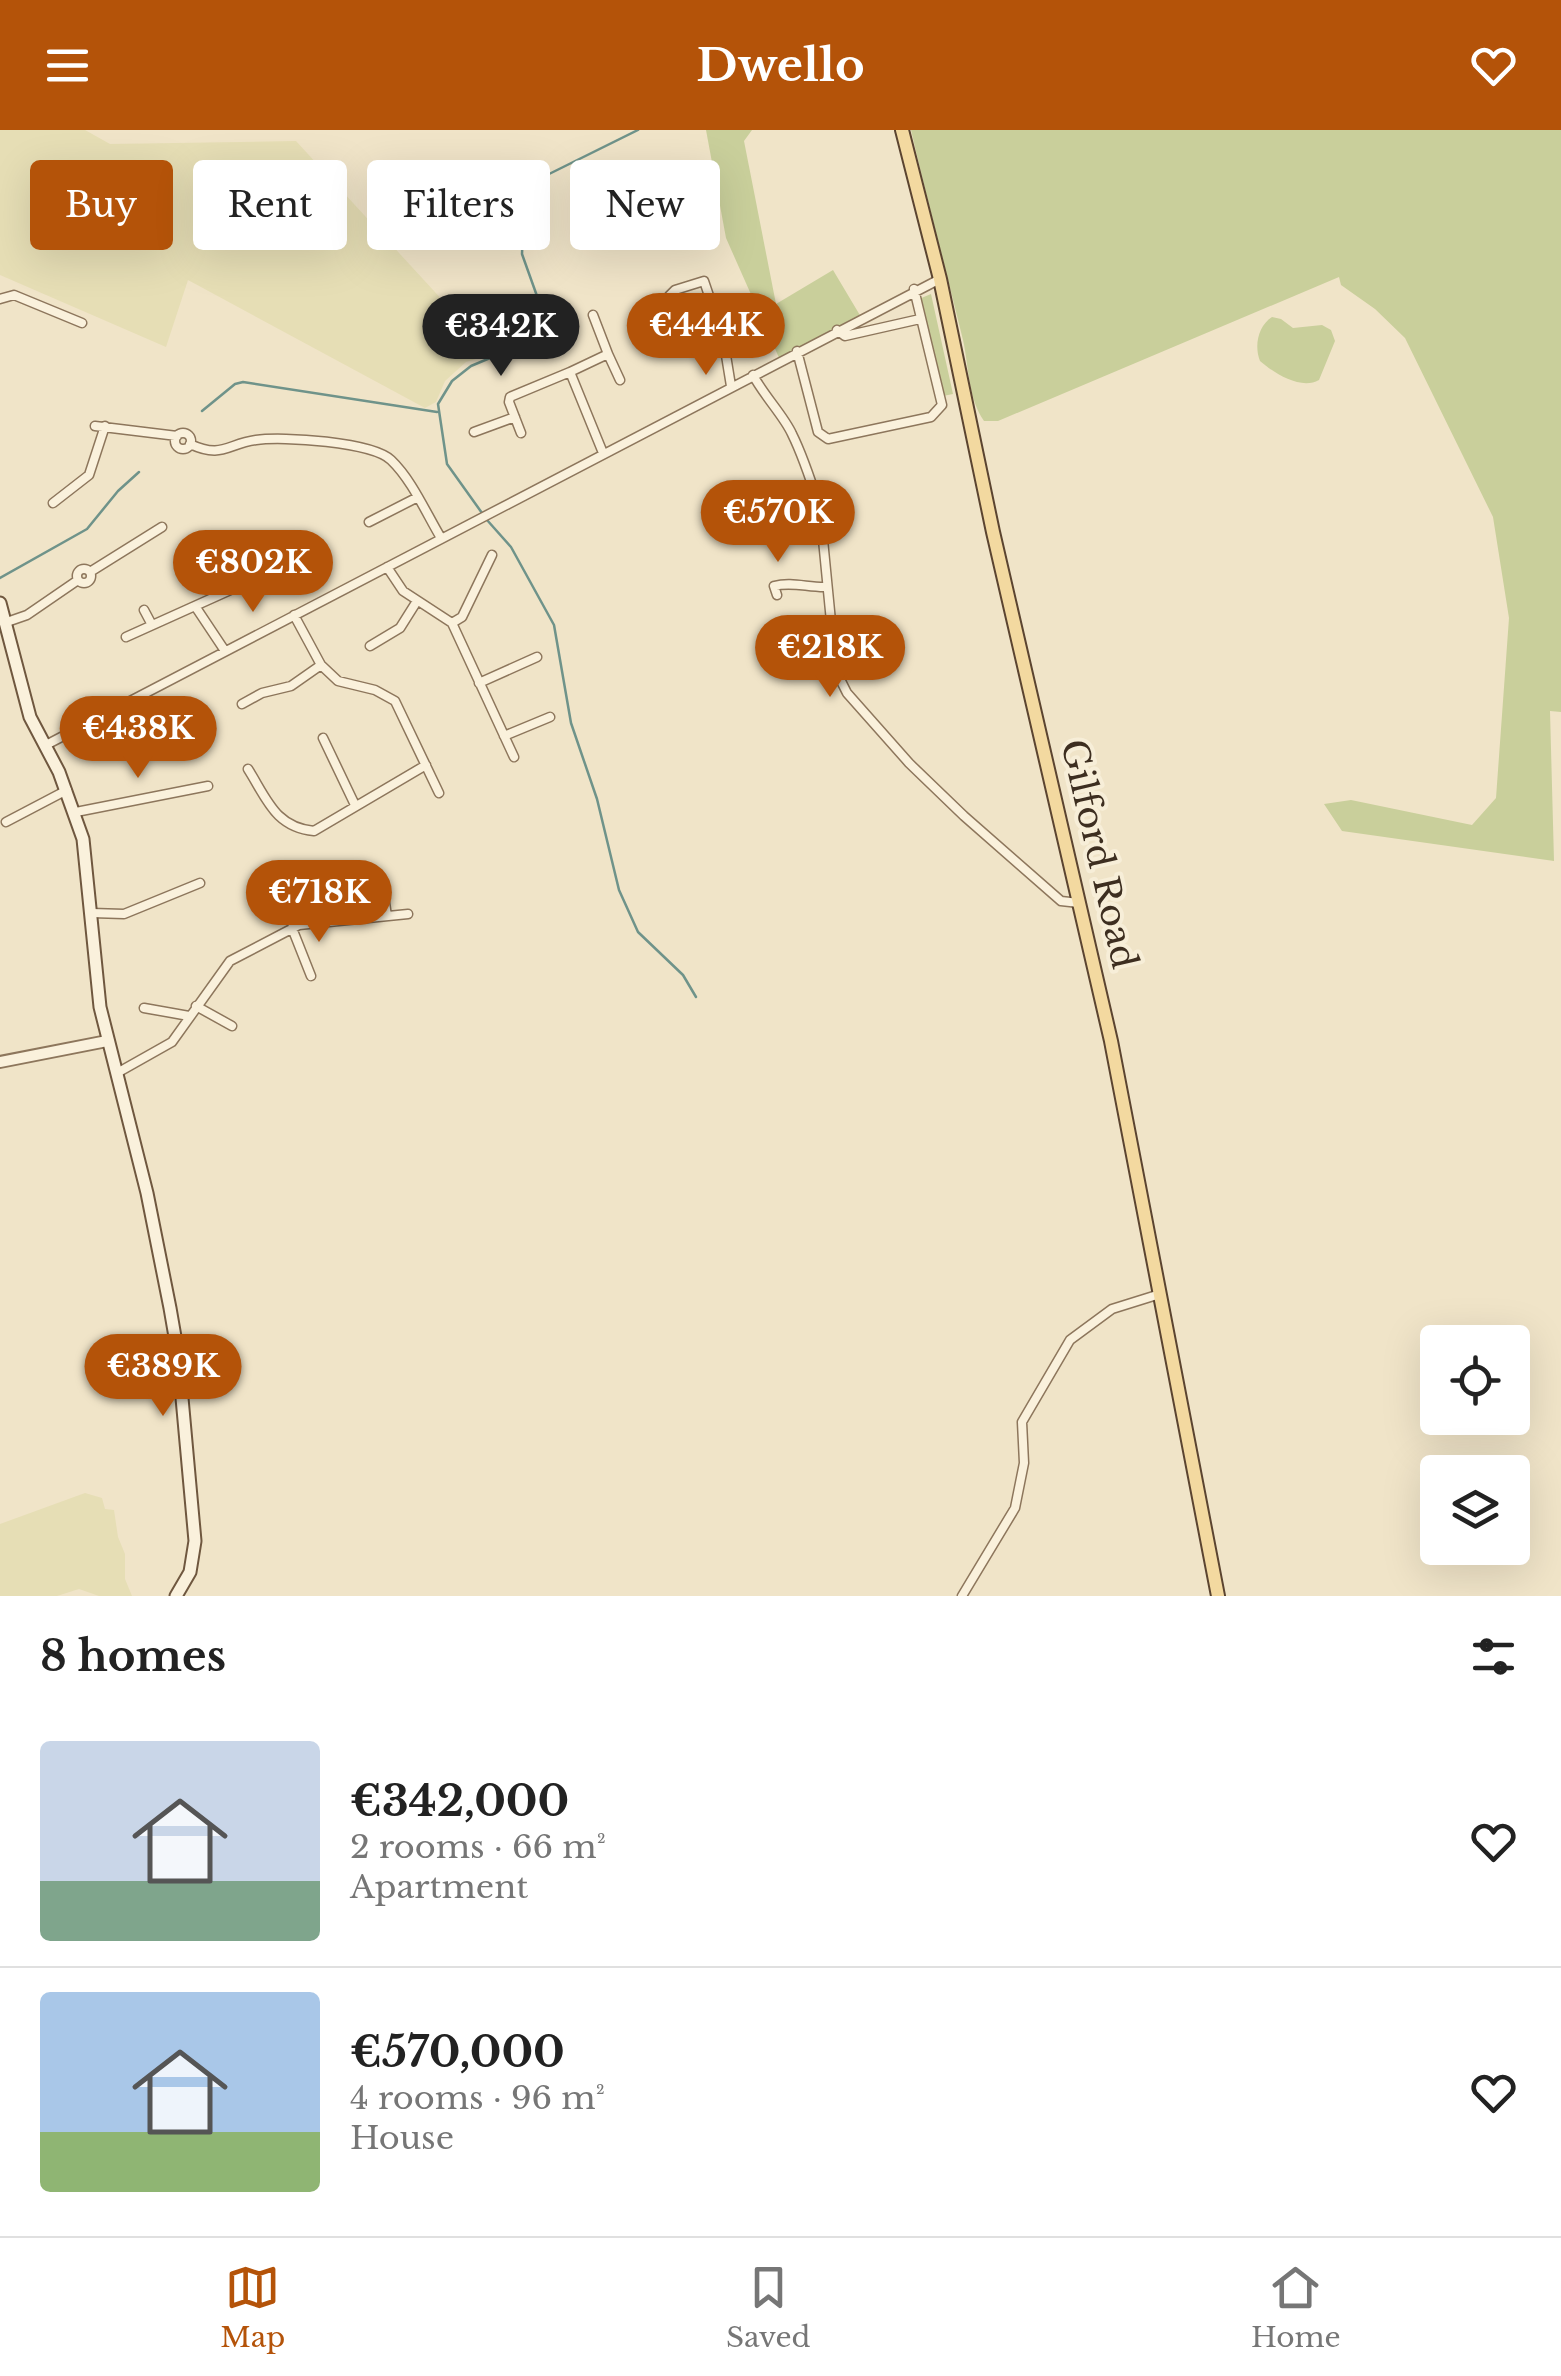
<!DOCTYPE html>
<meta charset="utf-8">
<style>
body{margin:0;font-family:"Libre Baskerville",serif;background:#f2f2f2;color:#222;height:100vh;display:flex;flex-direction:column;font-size:38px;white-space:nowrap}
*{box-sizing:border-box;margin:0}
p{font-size:32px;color:#767676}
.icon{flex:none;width:55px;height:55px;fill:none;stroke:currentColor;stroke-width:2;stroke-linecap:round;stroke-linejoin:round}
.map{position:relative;height:1466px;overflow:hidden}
.panel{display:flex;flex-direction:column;background:#fff;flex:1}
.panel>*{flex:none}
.banner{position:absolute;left:30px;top:30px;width:1000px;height:90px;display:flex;gap:20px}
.fabs{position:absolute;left:1420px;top:1195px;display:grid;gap:20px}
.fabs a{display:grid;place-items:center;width:110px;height:110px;border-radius:10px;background:#fff;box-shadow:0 10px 40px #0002;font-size:50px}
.price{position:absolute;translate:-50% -85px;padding:0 22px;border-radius:35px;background:#b45309;color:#fff;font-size:32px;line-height:65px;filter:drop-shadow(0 2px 5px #0008)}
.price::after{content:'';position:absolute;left:50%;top:60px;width:30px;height:22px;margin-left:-15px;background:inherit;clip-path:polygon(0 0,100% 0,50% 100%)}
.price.selected{background:#222;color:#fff}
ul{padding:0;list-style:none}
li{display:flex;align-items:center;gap:30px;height:250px;padding:0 40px}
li+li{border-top:2px solid #e0e0e0}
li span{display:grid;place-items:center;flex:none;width:280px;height:200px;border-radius:10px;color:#555}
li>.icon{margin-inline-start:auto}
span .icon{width:120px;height:120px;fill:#fffc;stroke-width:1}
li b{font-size:42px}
h2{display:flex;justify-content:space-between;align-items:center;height:120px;padding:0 40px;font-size:42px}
.chip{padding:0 35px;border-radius:10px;background:#fff;box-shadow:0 10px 40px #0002;font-size:35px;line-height:90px}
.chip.selected{background:#b45309;color:#fff}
header{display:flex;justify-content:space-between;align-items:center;height:130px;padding:0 40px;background:#b45309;color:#fff;font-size:45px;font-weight:700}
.tabs{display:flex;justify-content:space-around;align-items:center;height:140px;border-top:2px solid #e0e0e0;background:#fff;font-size:28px;color:#767676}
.tabs a{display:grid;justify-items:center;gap:5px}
.tabs .selected{color:#b45309}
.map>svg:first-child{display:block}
.farmland{fill:#e6deb5}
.green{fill:#c9cf9b}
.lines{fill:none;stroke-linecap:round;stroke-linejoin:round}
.stream{stroke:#6f938a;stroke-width:2.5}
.minor-casing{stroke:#8d765c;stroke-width:11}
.tertiary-casing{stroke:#8d765c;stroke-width:14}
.secondary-casing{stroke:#6f573f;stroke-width:15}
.primary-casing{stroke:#5b4430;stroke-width:16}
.minor{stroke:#faf1dc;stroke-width:8}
.tertiary{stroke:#faf1dc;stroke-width:10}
.secondary{stroke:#faf1dc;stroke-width:11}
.primary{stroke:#f3d9a0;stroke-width:12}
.labels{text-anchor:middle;stroke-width:8;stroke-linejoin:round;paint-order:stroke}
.street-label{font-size:35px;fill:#3d2e20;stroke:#f7eed8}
</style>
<header><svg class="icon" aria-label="menu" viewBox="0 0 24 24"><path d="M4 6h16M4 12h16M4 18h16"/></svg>Dwello<svg class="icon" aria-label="heart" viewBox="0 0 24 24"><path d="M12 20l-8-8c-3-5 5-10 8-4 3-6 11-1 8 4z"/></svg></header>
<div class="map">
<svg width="1561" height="1466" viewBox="0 0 1561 1466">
<rect width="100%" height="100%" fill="#f0e4c8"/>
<path class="farmland" d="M0,0H85L110,14L296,11L492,224L466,232L445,251L436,272L425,278L188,150L166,217L0,145Z
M85,1363L102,1368L105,1379L114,1380L118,1407L125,1424V1449L132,1466H99L79,1459L57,1466H0V1394Z"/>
<path class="green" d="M706,0H752L744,11L776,174L833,140L861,187L780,230L726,108Z
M911,0H1561V582L1550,581L1554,731L1342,701L1324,674L1351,670L1472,695L1496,668L1509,488L1493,387L1405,208L1375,179L1341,155L1339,147L998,291H984C968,268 969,237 963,210C946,140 927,70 911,0Z
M931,164L953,264L943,266L919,169Z
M1272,187L1281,189L1293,198L1322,195L1331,200L1335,211L1319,250C1301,260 1275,244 1260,231C1254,216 1258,196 1272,187Z"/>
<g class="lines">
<path class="stream" d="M202,281L235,254L243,252L437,282
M482,383L447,334L438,274L452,251L471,236L514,218L532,205L538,194L541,184L537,166L522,124L524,74L539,49L638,0
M487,390L511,417L554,495L571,593L597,669L619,760L638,802L683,845L696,867
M0,448L87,399L118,361L139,342"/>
<g class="minor-casing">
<path id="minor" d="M0,169L14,165L82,193
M714,183L679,192L672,185L669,166L675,160L704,151L723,207L731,256
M593,185L608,224
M837,200L845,206L920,189
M797,221L818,302L828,309L931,287L942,275L914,159
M753,245C764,266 784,286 792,304C804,328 812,354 820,379L834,522L838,545L847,563L909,633L964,686L1061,771L1079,773
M95,296L177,306
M474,302L515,287
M521,303L509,272L510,267L570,242
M175 311a8 8 0 1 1 16 0a8 8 0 1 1-16 0Z
M190,314C222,329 227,314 256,310C283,306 372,312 391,330C412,350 426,383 441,408
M603,323L570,242L608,224L620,250
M53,373L89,345L105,296
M369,392L416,368
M387,437L403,461L452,493L514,627
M77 446a7 7 0 1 1 14 0a7 7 0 1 1-14 0Z
M90,442L162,397
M777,465L774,456C792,451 809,458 827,457
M195,476L225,521
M144,480L152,495
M294,485L321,535L338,551L375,560L395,571L439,663
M4,493L27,485L78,450
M452,493L462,487L492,425
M126,507L237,457L258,434L316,422
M370,516L400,498L417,471
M479,553L537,527
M142,565L168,613
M242,574L262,563L291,556L321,535
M504,606L550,587
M323,608L355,675
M46,615L940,149
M248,639C267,669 275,697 314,701L426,635
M76,682L208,656
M6,692L67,660
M383,759L387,786
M92,783L124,784L200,753
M292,798L311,846
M196,876L232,896
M144,878L189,886
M117,943L172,912L230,831L299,795L408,784
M962,1466L1015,1378L1024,1333L1022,1292L1070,1210L1112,1179L1160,1164"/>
</g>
<g class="tertiary-casing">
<path id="tertiary" d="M0,932L107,911"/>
</g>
<g class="secondary-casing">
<path id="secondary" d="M0,473L30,587L59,642L83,709L100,877L147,1063L170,1178L178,1224L195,1411L190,1442L176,1466"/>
</g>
<g class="primary-casing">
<path id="primary" d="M902,0L940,149L993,402L1111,911L1218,1466"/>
</g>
<use href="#minor" class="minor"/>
<use href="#tertiary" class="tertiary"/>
<use href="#secondary" class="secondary"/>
<use href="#primary" class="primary"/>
</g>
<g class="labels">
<g class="street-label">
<text transform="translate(1099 724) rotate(77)" y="12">Gilford Road</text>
</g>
</g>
</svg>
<div class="fabs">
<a><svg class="icon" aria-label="locate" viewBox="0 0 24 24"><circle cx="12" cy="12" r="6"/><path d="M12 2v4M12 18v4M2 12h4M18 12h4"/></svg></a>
<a><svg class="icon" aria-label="layers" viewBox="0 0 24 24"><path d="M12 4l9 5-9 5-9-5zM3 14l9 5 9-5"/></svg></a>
</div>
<b class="price" style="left:706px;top:248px">€444K</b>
<b class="price selected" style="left:501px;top:249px">€342K</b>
<b class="price" style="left:778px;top:435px">€570K</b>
<b class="price" style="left:253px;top:485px">€802K</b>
<b class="price" style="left:830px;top:570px">€218K</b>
<b class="price" style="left:138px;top:651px">€438K</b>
<b class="price" style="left:319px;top:815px">€718K</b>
<b class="price" style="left:163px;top:1289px">€389K</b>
<div class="banner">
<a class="chip selected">Buy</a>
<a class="chip">Rent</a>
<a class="chip">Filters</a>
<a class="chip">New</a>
</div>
</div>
<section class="panel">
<h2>8 homes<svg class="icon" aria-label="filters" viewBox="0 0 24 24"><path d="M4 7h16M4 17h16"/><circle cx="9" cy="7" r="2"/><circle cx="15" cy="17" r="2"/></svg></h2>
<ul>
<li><span style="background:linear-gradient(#c9d6e8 70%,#7fa58c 0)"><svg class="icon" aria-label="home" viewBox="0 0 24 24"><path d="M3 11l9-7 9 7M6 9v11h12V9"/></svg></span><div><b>€342,000</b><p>2 rooms · 66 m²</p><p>Apartment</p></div><svg class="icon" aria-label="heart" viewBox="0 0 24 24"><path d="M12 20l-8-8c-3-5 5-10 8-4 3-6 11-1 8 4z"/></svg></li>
<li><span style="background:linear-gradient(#a9c7e8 70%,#8fb573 0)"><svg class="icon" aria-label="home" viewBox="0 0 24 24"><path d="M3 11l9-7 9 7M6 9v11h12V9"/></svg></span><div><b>€570,000</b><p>4 rooms · 96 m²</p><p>House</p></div><svg class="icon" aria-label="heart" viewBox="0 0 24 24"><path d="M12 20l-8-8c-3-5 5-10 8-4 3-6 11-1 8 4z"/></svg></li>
</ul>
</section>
<nav class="tabs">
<a class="selected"><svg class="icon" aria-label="map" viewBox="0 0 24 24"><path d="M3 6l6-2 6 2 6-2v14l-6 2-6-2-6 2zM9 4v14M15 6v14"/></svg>Map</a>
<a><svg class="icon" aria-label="saved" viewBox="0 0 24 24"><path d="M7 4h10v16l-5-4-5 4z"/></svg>Saved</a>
<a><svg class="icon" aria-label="home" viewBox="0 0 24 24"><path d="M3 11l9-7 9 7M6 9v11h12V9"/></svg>Home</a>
</nav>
